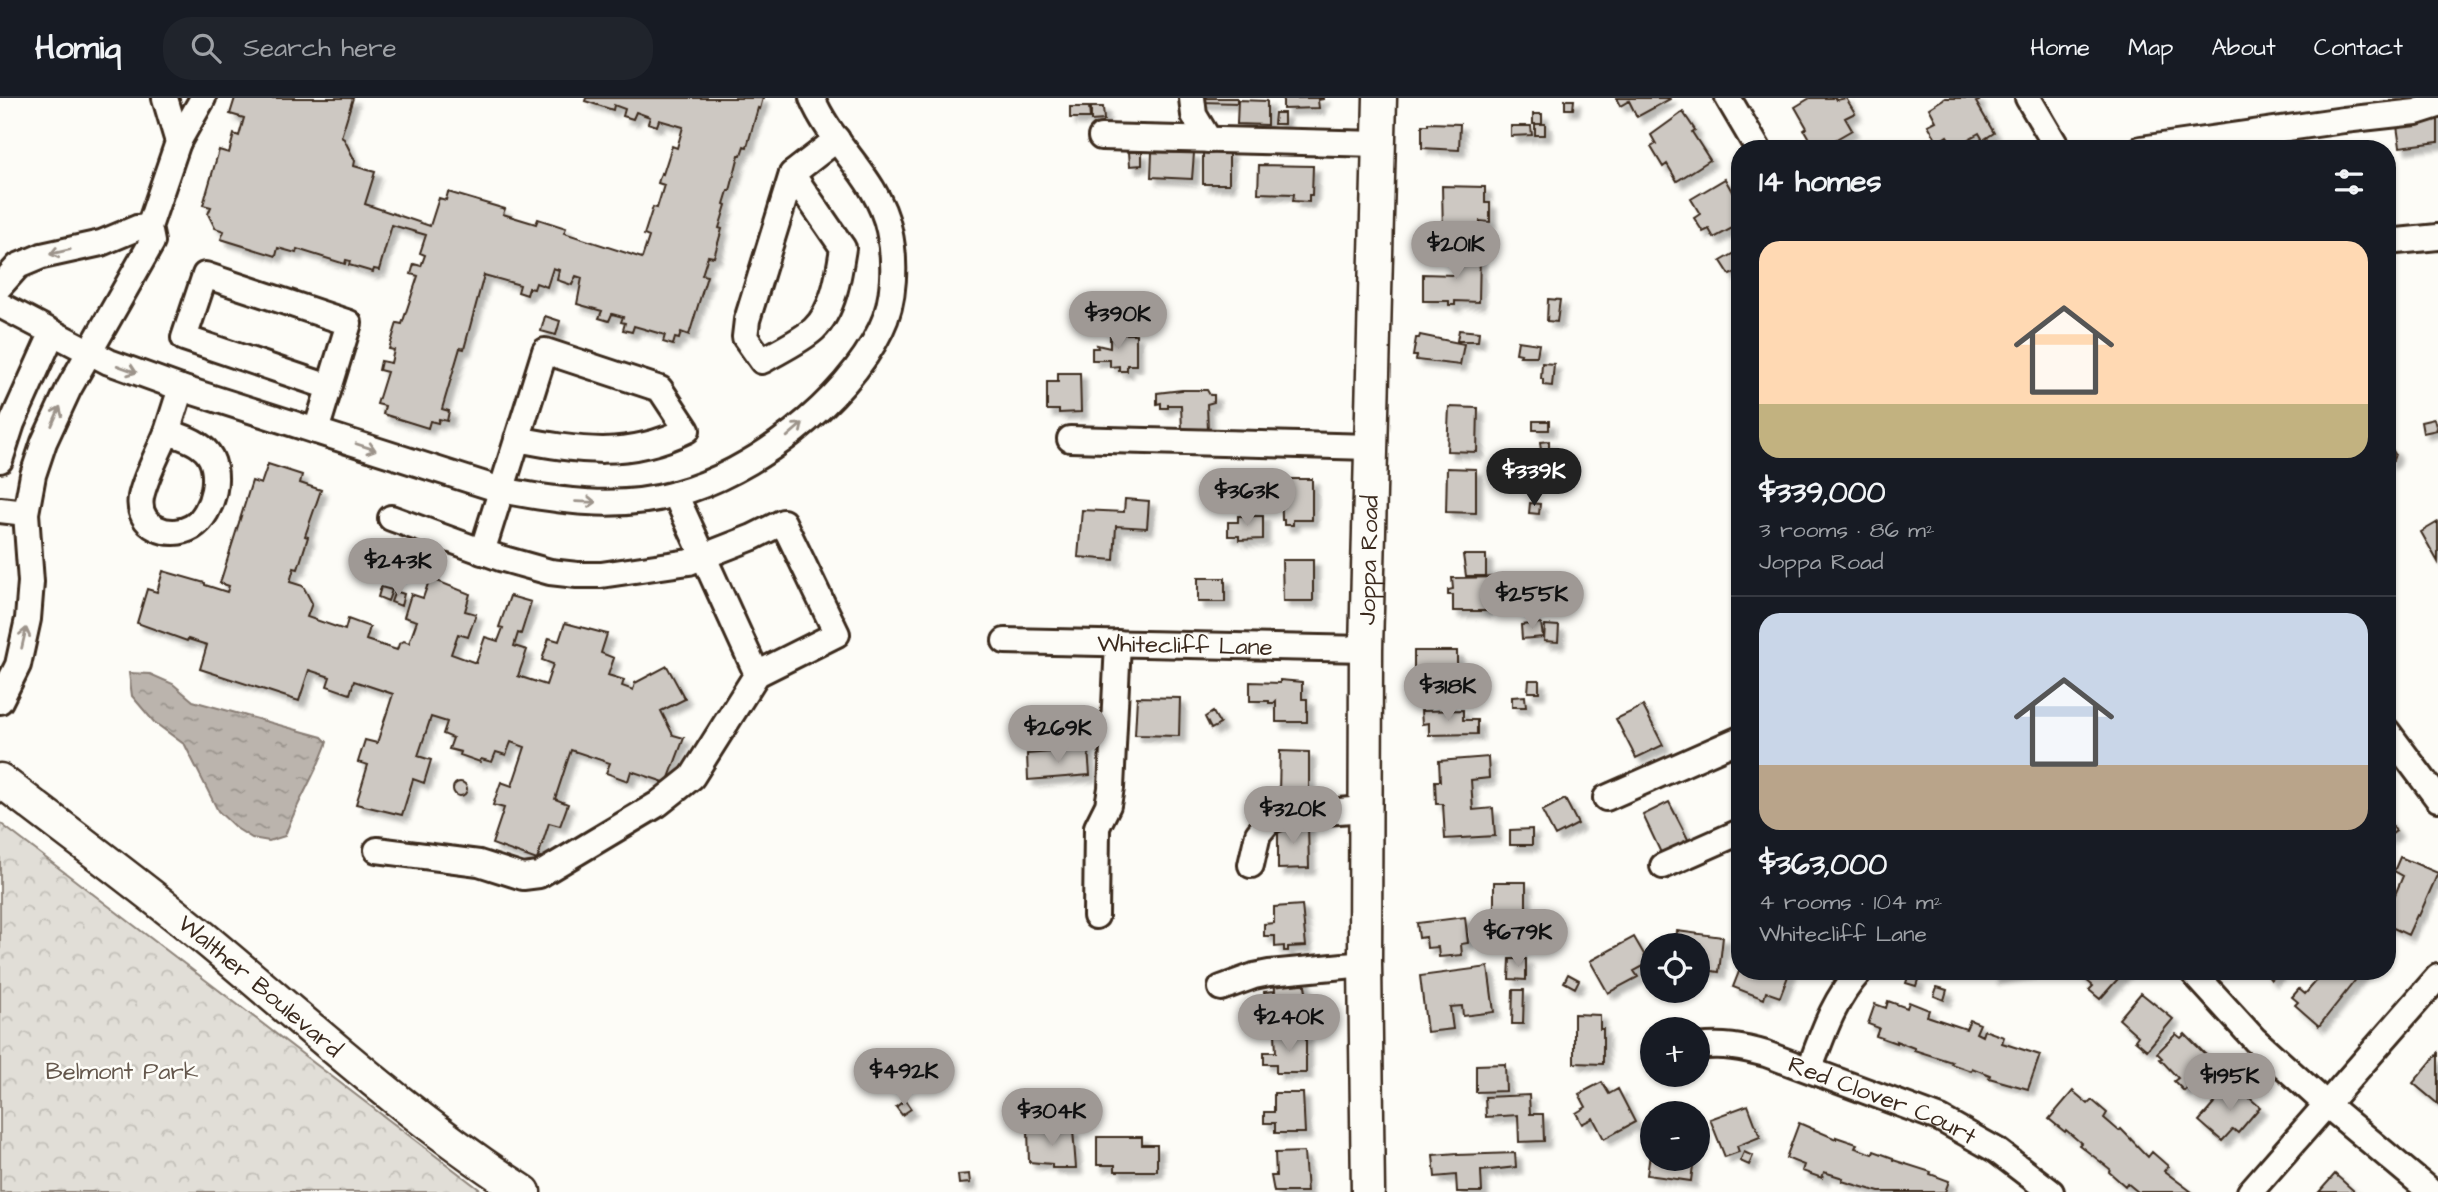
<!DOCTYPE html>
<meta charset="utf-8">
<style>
body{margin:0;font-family:"Architects Daughter",sans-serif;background:#20242c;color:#f1f3f6;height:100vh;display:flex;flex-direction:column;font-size:26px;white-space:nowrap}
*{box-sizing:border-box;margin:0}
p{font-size:23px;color:#9ea1a6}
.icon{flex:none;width:38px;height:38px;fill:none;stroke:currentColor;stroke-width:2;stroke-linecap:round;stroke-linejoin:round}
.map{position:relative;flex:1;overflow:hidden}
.details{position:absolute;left:1731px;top:42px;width:665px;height:840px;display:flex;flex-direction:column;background:#171b24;border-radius:28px;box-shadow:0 2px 5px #0004}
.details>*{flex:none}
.fabs{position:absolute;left:1640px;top:835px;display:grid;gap:14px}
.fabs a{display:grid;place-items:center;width:70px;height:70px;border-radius:50%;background:#171b24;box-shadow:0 2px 5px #0004;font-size:35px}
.price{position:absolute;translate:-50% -60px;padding:0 16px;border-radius:24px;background:#9f9995;color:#111;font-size:23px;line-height:46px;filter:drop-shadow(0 2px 4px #0008)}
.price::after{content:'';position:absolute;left:50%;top:42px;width:21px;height:16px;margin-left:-10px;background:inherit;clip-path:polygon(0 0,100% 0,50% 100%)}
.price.on{background:#222;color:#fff}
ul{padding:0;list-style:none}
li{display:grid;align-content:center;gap:14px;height:371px;padding:0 28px}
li+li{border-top:2px solid #363941}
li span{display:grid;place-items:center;height:217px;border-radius:21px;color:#555}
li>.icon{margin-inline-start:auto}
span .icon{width:126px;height:126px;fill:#fffc;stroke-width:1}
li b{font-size:30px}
h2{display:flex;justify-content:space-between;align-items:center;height:84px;padding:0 28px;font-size:30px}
header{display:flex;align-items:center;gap:42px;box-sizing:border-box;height:98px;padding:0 35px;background:#171b24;border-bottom:2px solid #363941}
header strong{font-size:33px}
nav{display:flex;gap:38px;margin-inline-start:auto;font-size:24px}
.search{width:490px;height:63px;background:#20242c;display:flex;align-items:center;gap:18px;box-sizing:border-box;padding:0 24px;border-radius:28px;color:#9ea1a6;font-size:26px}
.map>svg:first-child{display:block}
.park{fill:url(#park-crowns);stroke:#8e847a;stroke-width:2}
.water{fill:url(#water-ripples);stroke:#887d74;stroke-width:2}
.building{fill:#cdc8c2;stroke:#3b2a1e;stroke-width:2;filter:url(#shadow)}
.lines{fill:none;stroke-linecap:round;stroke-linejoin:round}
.minor-casing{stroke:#3b2a1e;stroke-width:30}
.major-casing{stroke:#3b2a1e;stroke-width:37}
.minor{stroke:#fdfcf7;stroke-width:24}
.major{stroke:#fdfcf7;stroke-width:32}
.oneway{stroke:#9c938a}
.labels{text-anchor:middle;stroke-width:5;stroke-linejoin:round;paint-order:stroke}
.street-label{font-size:24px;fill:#3b2a1e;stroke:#fdfcf7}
.park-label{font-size:24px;fill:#64574c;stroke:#fdfcf7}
</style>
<header>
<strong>Homiq</strong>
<div class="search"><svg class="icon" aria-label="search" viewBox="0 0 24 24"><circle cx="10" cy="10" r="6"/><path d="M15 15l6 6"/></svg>Search here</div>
<nav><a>Home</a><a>Map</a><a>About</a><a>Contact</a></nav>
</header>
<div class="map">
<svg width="2438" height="1094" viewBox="0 0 2438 1094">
<defs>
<pattern id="park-crowns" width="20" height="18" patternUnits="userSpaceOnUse" patternTransform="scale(1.75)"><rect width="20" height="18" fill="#e1ded7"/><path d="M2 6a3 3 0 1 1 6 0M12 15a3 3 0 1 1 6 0" fill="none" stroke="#c2bfb8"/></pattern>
<pattern id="water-ripples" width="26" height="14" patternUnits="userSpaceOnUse" patternTransform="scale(1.75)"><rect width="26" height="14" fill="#bbb4ad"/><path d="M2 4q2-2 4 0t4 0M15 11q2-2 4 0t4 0" fill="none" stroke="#99938c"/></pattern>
<filter id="shadow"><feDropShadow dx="6" dy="6" stdDeviation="2" flood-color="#0004"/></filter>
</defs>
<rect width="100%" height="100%" fill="#fdfcf7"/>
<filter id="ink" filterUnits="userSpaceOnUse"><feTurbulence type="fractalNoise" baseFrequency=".0143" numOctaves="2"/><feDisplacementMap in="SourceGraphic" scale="14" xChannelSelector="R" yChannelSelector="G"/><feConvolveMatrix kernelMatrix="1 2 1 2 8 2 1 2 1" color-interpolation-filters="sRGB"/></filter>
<g filter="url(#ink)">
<path class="park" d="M0,725L483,1094H0Z"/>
<path class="water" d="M129,575L150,576L173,586L193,603L322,639L327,644C316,677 296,705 285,738L269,743L252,740L236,730L218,713L185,647L154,624L132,598Z"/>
<path class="building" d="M235,0H353L341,39L344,41L355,63L354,68L375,74L365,106L430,128L439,100L446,102L448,94L505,111L503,116L536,126L538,121L566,130L564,135L642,160L649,139L644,137L653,109L657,110L664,87L658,85L661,75L663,76L672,48L677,50L683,29L659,22L657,28L648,25L650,19L636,14L633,21L623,18L625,11L614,7L613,12L585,3L586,0H763L760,11L758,10L747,49L744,48L741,57H739L730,93H728L724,106L726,107L719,130L722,131L714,159L708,158L702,177L707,178L689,237L681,234L679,241L675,240L673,247L663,244L665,237L634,228L632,234L623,232L625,225L621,224L623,219L612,216L609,223L599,220L602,213L577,206L582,180L576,178L572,187L557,182L559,172L553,170L547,189L536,185L534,191L529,190L527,197L518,194L520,187L484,177L464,251L460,250L442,311L449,313L447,323L439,321L438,325L430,323L428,330L383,316L385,308L377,306L387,274L379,272L381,263L391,265L394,252L389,251L397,225L402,226L418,178L411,176L414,166L421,168L425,157L420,155L426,137L392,127L379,172L374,171L373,174L349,167L350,163L346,162L345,166L297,151L296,155L278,150L276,158L221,141L224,133L215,130L208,116L211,109L203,107L219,52L229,55L234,36L239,38L244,20L230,16Z
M1199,0H1237V5L1199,4Z
M1283,0H1324V1L1318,2L1319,10L1283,11Z
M1616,0H1669L1670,1L1637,19L1629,3L1620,8Z
M1810,0H1835L1836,2L1846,0L1855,15L1845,20L1852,32L1828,46L1830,51H1815L1804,32L1807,30L1795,9Z
M1945,0H1977L1979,3L1976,4L1994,35L1983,42L1979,35L1954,49L1947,38L1938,44L1928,27L1936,23L1929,10Z
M1238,2L1267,3V27L1237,26Z
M1565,2H1574L1573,11H1565Z
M1070,9H1089L1090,20H1070Z
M1091,9H1103L1104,22L1091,23Z
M1683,14L1695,32L1692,34L1710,62L1677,83L1667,66L1663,69L1651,49L1656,46L1651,37Z
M1275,15H1284V26H1274Z
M2438,15V44L2400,49L2396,21Z
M1533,16H1542V26H1533Z
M1428,25L1460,26L1459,52L1422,50V27H1428Z
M1535,26H1545V37H1535Z
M1511,28H1531L1532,37L1511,38Z
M1203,52H1229V86H1203Z
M1129,54H1142V67L1130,68Z
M1152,54L1194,55L1192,81L1151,79Z
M1259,67L1313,68L1312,97H1309V104L1293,103L1294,96L1258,95Z
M1725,81L1740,108V126L1714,140L1709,131L1703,134L1694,120L1700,116L1691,101Z
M1442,88L1485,89V105H1490V124L1480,123V137L1443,136Z
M1740,152V185L1734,175L1730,177L1721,163Z
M1455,154H1480L1479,204L1455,203V207H1449V203H1423V176L1454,177Z
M1548,201L1560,202L1557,224L1547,223Z
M545,218L560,223L556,237L541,233Z
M1459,232L1479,234L1478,243H1457Z
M1110,236H1136V267H1127V273H1119V268L1110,269V262H1092V250H1098L1097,247L1110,250Z
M1420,237L1464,246L1460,267L1416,262L1417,258H1413L1416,240H1419Z
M1518,243L1539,246L1537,258H1520L1521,256L1516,255Z
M1542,265L1554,266L1552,288L1543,287V281H1541Z
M1058,275H1080L1081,314L1059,315V312H1047V284H1058Z
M1182,292H1207L1210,297H1214V304L1207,306L1208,333H1182L1181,307H1168V310H1161V305L1157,306V295Z
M1449,309L1478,310L1477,354L1447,353Z
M2434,321L2437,332L2423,335L2421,324Z
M1533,323H1549V332H1533Z
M1549,343V352H1541L1540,344Z
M2387,350L2392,351L2395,356L2393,362L2388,365Z
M268,366L302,377L300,385L321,392L305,438L308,439L298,471L294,470L290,484L303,488L312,505L307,519L345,532L348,521L370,529L366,542L397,552L399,546L404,543L409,545L417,523L404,519L411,496L423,500L430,480L470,496L465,513L476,516L468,539L458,536L451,556L476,565L485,539L498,543L503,530L499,529L510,498L531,504L521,536L518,535L514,548L527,552L518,578L546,587L553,566L542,562L549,540L559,543L565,525L607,536L601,555L614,560L608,577L624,582L622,588L633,592L635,585L667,568L685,601L661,613L673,637L684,640L667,685L631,673L628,683L606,675L610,665L571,652L555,701L568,706L560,728L549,725L537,762L492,746L504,710L493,707L501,684L512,688L525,649L511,644L506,657L496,654L492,664L481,661L480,664L460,657L461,654L449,651L453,640L443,636L447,624L431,619L418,658L431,662L424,685L413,681L402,717L356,706L368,667L358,664L365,642L377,645L393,596L354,583L350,596L327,588L330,579L309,572L299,603L200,571L207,547L188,541L187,543L137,525L147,491L157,494L163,473L205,485V487L227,494L229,488L220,485L252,383L261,386Z
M1447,370L1476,371V415L1446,414Z
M1281,381H1312V422H1293V427H1284V422H1282Z
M1125,401L1149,403L1147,430L1116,428L1114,462L1078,459L1082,412L1124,414Z
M1530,405L1540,406L1539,416L1529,415Z
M1238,418H1263V441L1239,442V438H1228V424H1238Z
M2438,424V464L2421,434Z
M1463,457H1486V478H1466Z
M1282,462H1313V503H1283Z
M1501,479V491H1485L1486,513H1453V497H1448V492L1453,491L1452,480Z
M1198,480H1225V504H1198Z
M381,489L392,492L388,503L378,499Z
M395,493L404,496L401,508L391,504Z
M1541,525L1543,539L1522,541L1521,527Z
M1545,527L1559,528L1558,544L1544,543Z
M1414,553H1457V576L1449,577V579L1414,578Z
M1280,582L1302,584V601H1307V624H1276V603L1274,605H1269V603H1250V584L1280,585Z
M1529,582H1539V594H1528Z
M1525,598L1526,609H1512V599Z
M1137,599L1180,600L1179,638L1135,637Z
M1643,608L1663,647L1636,660L1616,621Z
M1463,612V622H1477V636L1429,637V625L1422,626L1421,613Z
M1213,614L1220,626L1211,631L1205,619Z
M1088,651L1090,677L1028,682L1027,656Z
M1280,653L1309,654V696L1279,695Z
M1488,659L1489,680L1471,682L1473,712L1493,710L1495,738L1445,741L1443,706H1436L1435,683H1440L1439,663Z
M453 691a7 7 0 1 1 14 0a7 7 0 1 1-14 0Z
M1565,701L1578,726L1555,738L1542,713Z
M1669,704L1694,753L1673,763L1668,752L1661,755L1643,717Z
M2387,721L2396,733L2387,740Z
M1278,726H1308L1309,770L1278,771Z
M1532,731V747H1510V732Z
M2400,759L2438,775L2419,818L2417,817L2408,837L2387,827V815L2403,778L2394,773Z
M1494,784H1526V817L1494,818Z
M1302,807L1306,848L1288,849V853H1284V848L1275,849V838H1264V826L1274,825V809Z
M1465,819L1468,845L1461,846L1462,857L1439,859L1438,849L1427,850L1426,839L1419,840L1417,825Z
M1677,833L1723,839L1719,874L1698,871V847H1675Z
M1634,839L1649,865L1634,873L1638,879L1608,895L1590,863Z
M1510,861H1526V882L1509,881Z
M1488,869L1494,914L1463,918L1462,908L1450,909L1453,931L1427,934L1420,878Z
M1740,871V873H1790L1780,899L1766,894L1764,901L1733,889Z
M1992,873H2033L1993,880Z
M2076,873H2125L2100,901L2089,892L2093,888Z
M2264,873H2281L2271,882Z
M2325,873L2361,875L2319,928L2295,907L2298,904L2292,899L2299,891L2305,896Z
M1303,874L1309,914L1278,917L1276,905L1265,906L1264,894L1275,893L1274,877Z
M1568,876L1579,882L1575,890L1564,884Z
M1908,879L1918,882L1916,888L1906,885Z
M1937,889L1947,892L1944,902L1934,898Z
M1513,892H1524L1523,926H1512Z
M2141,895L2173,921L2147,952L2135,942L2138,938L2119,921Z
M1888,903L1907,910L1909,904L1929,912L1927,918L1966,931L1970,922L1980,926L1976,935L1982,938L1984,932L2004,939L2002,945L2040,957L2028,991L1989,980L1990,977L1972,970L1971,973L1951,966L1952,964L1914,952V950L1896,943V945L1876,938L1879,930L1868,926L1875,906L1886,910Z
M1574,916L1600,917V931H1603V966L1574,965Z
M1275,936H1306V975H1276V966H1264V954H1276Z
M2176,936L2181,940L2185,936L2213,964L2184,993L2174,983L2178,980L2160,961L2162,960L2157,955Z
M2438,955V1006L2413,985Z
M1505,966L1506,993L1476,994V967Z
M1602,984L1609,996L1618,991L1635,1024L1604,1041L1593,1020L1582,1026L1576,1015L1586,1009L1579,996Z
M2232,985L2260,1009L2238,1035L2233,1031L2222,1043L2199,1023Z
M2073,993L2088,1006L2092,1002L2107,1015L2104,1020L2119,1033L2121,1031L2148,1059L2152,1054L2168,1068L2164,1073L2192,1094H2138L2127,1085L2125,1088L2109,1074L2110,1071L2079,1047L2081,1045L2066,1032L2065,1034L2049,1021Z
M1274,995H1303L1305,1035H1275V1025H1264V1014H1274Z
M1529,997L1530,1016H1543L1544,1043L1519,1044L1518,1017L1486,1019L1485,999Z
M905,1002L911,1011L902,1017L896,1009Z
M1748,1007L1760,1039L1737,1048L1739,1054L1725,1059L1710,1021Z
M1799,1025L1836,1041V1039L1857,1046L1855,1050L1873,1056L1874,1053L1893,1060V1062L1931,1074L1930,1076L1949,1083L1945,1094H1879L1842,1083L1843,1080L1824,1074L1822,1080L1802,1073L1804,1067L1786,1060Z
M1028,1032H1073L1076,1070H1052V1066L1029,1064Z
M1097,1039H1142V1047H1157V1073H1115V1067H1097Z
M1652,1043V1060H1694L1691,1083L1647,1077Z
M1304,1054L1307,1094H1274L1271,1078H1276L1275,1055Z
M1744,1054L1753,1058L1749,1067L1740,1063Z
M1457,1055V1057L1515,1055L1516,1069L1481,1073L1482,1094H1457L1456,1077L1435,1079L1433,1057Z
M969,1076L970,1085L959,1086L958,1077Z
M2335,1076L2355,1094H2319Z"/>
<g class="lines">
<g class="minor-casing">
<g id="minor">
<path d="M1192,0L1194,17L1209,42"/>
<path d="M1728,0L1758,51"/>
<path d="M2028,0L2058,51"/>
<path d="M1101,39L1379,46"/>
<path d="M178,44L203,0"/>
<path d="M2141,51L2344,22L2416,14L2438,7"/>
<path d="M792,76L843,150C839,176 834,212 814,231C801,243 777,254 762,263L745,239L747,222Z"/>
<path d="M792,76L837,41"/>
<path d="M2387,144L2438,139"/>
<path d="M0,188L18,168L42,158L101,145L137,130L149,129"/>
<path d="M0,207L109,264L181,290L501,392C558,403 618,412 675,396C752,376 846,304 881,231C895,203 896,163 889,132C878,80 832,48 812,0"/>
<path d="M316,333L349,225L205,177L184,240L329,289"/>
<path d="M167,334C180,338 195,342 205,352C224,370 214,416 192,429C170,442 136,429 141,399C145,379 159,354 167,334Z"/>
<path d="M167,334L181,290"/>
<path d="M1070,341L1371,349"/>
<path d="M0,362L12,325L52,236"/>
<path d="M0,412L26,415"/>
<path d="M391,420L500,460L550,474L577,477H601L689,464L753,439L783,424L837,536L757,576"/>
<path d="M482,454L545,253L660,291L687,332C628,361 579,353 517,341"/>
<path id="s1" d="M1005,543L1366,551"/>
<path d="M0,603L18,567L28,521L31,484L26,415L33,377L44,344L69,290L152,144L149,129L178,44L165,0"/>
<path d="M2387,633L2438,701"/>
<path d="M1606,700L1740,641"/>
<path d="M377,752L479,765L523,779L539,777L658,706L692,679L757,576L675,396"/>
<path d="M1251,767L1258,736L1269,723L1286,717L1365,711"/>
<path d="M1663,768L1740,734"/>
<path d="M1096,818L1097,729L1108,707L1111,690L1118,545"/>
<path d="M2192,873L2255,942L2327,1007L2431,1094"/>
<path d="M1221,890L1254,878L1269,875L1365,866"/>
<path id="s2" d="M1698,949C1722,946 1742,949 1766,956L1941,1021L1996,1052L2051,1094"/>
<path d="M1810,970C1823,935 1834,901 1860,873"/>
<path d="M2250,1094L2438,879"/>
</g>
</g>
<g class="major-casing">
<g id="major">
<path id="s3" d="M0,682C70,736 141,788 209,844C312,930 411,1021 524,1094"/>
<path id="s4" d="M1368,1094L1365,866L1366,551L1380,0"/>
</g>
</g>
<use href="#minor" class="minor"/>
<use href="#major" class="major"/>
</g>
<defs><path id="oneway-shaft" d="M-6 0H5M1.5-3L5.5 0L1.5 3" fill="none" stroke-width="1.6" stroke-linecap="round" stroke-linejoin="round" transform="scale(1.75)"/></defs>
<g class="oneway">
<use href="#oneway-shaft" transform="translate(60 154) rotate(167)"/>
<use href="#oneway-shaft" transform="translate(127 271) rotate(20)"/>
<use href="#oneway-shaft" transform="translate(56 318) rotate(-66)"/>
<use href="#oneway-shaft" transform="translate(795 332) rotate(-41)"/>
<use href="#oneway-shaft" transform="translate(366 349) rotate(18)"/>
<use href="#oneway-shaft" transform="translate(586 404) rotate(2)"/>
<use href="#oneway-shaft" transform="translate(24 540) rotate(-77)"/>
</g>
</g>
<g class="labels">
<g class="street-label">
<text dy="8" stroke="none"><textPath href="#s4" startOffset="632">Joppa Road</textPath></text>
<text dy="8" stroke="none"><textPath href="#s1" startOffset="180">Whitecliff Lane</textPath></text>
<text dy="8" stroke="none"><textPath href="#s3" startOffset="332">Walther Boulevard</textPath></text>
<text dy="8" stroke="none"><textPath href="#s2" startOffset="194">Red Clover Court</textPath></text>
</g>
<g class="park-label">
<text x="122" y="981">Belmont Park</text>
</g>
</g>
</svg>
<div class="fabs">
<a><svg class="icon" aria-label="locate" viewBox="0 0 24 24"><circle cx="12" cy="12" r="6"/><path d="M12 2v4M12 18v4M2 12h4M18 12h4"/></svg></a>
<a>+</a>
<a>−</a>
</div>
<b class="price" style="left:1456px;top:183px">$201K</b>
<b class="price" style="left:1118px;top:253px">$390K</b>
<b class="price on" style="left:1534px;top:410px">$339K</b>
<b class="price" style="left:1247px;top:430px">$363K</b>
<b class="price" style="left:398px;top:500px">$243K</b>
<b class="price" style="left:1532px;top:533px">$255K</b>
<b class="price" style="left:1448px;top:625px">$318K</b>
<b class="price" style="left:1058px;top:667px">$269K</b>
<b class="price" style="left:1293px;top:748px">$320K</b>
<b class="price" style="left:1518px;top:871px">$679K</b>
<b class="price" style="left:1289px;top:956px">$240K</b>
<b class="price" style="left:904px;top:1010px">$492K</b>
<b class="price" style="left:2230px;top:1015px">$195K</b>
<b class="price" style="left:1052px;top:1050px">$304K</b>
<section class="details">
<h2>14 homes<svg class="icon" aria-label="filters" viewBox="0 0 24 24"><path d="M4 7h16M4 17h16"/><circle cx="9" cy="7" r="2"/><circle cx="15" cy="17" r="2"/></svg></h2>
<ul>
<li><span style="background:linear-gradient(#ffd9b3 75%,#c2b280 0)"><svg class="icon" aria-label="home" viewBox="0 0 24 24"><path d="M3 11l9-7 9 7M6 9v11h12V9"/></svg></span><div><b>$339,000</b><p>3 rooms · 86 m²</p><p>Joppa Road</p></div></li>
<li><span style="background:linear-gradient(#c9d6e8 70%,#b9a48a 0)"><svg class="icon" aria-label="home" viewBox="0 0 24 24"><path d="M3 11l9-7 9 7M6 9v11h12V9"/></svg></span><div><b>$363,000</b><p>4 rooms · 104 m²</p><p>Whitecliff Lane</p></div></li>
</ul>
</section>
</div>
